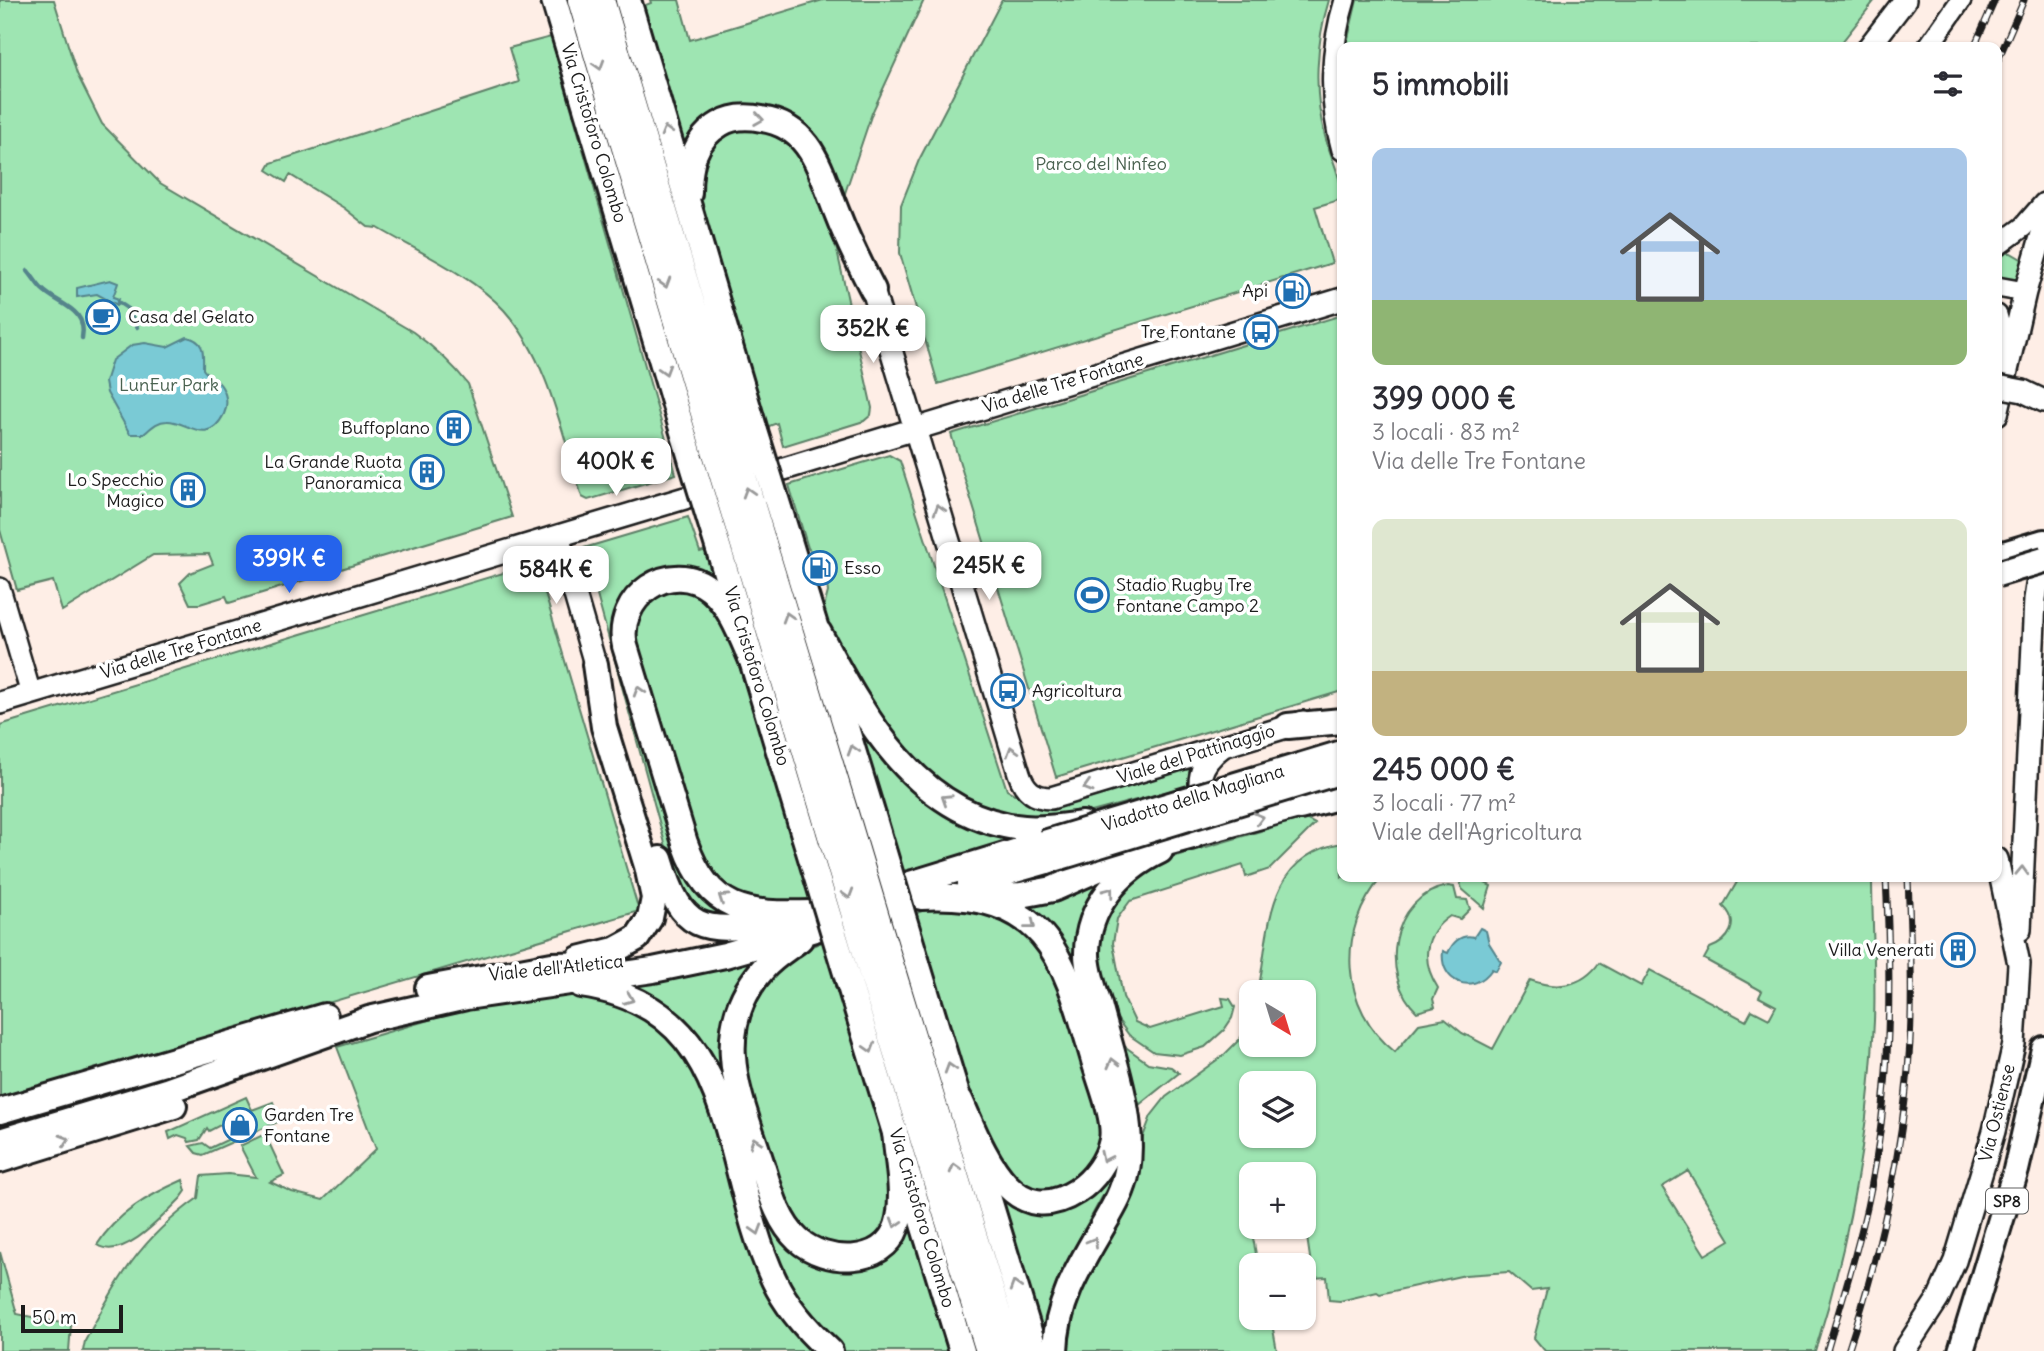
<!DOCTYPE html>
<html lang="it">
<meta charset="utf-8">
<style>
body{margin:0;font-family:Delius,sans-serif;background:#f2f2f3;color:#2b2b33;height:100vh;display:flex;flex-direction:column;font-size:26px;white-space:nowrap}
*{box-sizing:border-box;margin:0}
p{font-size:23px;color:#7c7c81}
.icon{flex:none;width:38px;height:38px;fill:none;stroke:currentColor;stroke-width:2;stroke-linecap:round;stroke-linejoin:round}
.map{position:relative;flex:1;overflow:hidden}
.sheet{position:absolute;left:1337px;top:42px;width:665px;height:840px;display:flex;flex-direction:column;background:#fff;border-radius:14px;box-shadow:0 2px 5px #0004}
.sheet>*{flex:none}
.needle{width:46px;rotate:142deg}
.fabs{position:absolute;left:1239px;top:980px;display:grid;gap:14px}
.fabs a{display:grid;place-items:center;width:77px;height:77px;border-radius:14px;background:#fff;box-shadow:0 2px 5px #0004;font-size:35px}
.scale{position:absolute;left:21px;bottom:18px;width:102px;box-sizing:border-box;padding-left:7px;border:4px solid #1c1c1c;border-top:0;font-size:19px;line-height:24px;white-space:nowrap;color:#1c1c1c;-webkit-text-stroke:5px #fff;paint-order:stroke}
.price{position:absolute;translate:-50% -60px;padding:0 16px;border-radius:14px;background:#fff;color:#222;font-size:23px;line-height:46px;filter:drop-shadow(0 2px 4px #0008)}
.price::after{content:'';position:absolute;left:50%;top:42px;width:21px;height:16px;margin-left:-10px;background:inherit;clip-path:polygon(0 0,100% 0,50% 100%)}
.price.current{background:#2563eb;color:#fff}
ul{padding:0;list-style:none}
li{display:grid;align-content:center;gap:14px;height:371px;padding:0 35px}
li span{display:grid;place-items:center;height:217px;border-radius:14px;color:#555}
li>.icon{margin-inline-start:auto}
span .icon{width:126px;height:126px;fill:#fffc;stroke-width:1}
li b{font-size:30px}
h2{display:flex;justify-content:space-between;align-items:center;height:84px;padding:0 35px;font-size:30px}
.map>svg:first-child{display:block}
.green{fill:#9ee5b2;stroke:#5d8067;stroke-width:2;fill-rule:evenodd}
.water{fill:#7acad5;stroke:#54848b;stroke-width:2}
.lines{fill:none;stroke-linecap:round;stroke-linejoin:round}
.stream{stroke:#54848b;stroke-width:4.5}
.tertiary-casing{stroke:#1c1c1c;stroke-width:24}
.secondary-casing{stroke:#1c1c1c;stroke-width:26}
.primary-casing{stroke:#1c1c1c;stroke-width:30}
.trunk-casing{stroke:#1c1c1c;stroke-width:30}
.tertiary{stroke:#fff;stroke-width:19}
.secondary{stroke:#fff;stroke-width:21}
.primary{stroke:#fff;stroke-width:24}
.trunk{stroke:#fff;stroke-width:24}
.rail-casing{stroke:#1c1c1c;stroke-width:7}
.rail{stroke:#fff;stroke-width:4.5;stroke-dasharray:13;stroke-linecap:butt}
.secondary-bridge-casing{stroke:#1c1c1c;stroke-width:26;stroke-linecap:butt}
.primary-bridge-casing{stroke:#1c1c1c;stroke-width:30;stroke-linecap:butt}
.trunk-bridge-casing{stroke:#1c1c1c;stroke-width:30;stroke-linecap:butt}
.secondary-bridge{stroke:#fff;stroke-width:21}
.primary-bridge{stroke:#fff;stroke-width:24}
.trunk-bridge{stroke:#fff;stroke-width:24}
.oneway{stroke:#999}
.labels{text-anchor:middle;stroke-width:7;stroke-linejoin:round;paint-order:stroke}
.shield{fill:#fff;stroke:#606060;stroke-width:2}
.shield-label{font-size:16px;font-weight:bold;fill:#1c1c1c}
.street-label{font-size:18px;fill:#1c1c1c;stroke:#fff}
.park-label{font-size:18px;fill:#4a6250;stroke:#fff}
.poi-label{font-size:18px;fill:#1c1c1c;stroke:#fff;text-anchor:end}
</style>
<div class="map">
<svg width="2044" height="1351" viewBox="0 0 2044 1351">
<rect width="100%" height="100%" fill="#feeee6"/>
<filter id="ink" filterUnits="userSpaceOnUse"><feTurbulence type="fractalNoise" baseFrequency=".0143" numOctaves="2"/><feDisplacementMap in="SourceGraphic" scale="14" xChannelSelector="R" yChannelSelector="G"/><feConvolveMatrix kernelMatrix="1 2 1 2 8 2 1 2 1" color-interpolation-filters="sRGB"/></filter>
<g filter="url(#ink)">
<path class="green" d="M0,0H54L77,74L102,124L160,183L413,332C435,348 452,363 468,384L512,517L229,603L226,596L200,604H190L180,583L190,573L213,564L209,554L153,555L62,611L53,581L17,590L0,530Z
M650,0H679L690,40L823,0H924L872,113L842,202L777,116L685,148L643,6L651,3Z
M1002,0H1329C1316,42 1313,93 1325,136C1330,156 1342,177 1342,199L1315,207L1332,263L938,384L900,253L901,205L919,160Z
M1357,0H1875L1838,47H1346Z
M551,37L676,474L588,500L582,497C562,434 549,360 504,310C473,276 417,251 378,228L368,227L344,208L290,175L286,182L267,170L271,163L519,82L509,48Z
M748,123L801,147L833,233L872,408L871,415L864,421L783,446L777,423L764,428L693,197L697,168L713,138Z
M2002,253H2011L2023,260L2018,284L1997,281V257Z
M1342,315V691L1056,777L951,434Z
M889,455L900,461L1007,790L1031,803L1198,761L1195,784L1062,820L987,814L921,772L849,672L823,611L828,592L826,578L818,560L808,548L789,485Z
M688,517L700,552L710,549L723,588L706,577L622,603L676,842L743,915L706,917L677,887L584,548Z
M536,563L639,911L0,1100V725Z
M675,585L712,600L735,652L811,899L796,904L759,908L707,875L629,630L636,609Z
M848,703L901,770L1043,835L970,856L902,871Z
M1304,818L1315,824L1270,869L1246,877L1243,865L1130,901L1117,919L1113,943L1123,997L1135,1022L1150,1029L1224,1006L1222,998L1230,999L1235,1007L1232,1018L1224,1030L1205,1047L1180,1055L1154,1052L1129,1035L1107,1005L1094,950L1117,890L1169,858Z
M1342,843V877H1382C1336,930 1340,1008 1395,1052L1419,1024L1445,1019L1462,1033L1493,1049L1530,980C1556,990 1582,987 1599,963L1641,986L1650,970L1746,1021L1752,1010L1769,1019L1776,1006L1759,997L1762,991L1704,959L1710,948C1729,941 1741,923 1723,906L1740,877H1872C1872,925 1876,973 1874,1021C1869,1134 1849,1244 1815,1351H1545L1534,1338L1547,1289L1531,1291L1509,1272L1465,1275L1380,1294L1377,1292L1340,1301L1329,1300L1327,1277L1313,1278L1304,1217V1174H1251V1227L1258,1265H1251V1318H1271L1277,1351H1068L1074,1316L1080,1296L1136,1189L1143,1137L1151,1116L1166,1097L1225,1054L1240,1039L1251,1020V1045H1304V992H1258C1270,933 1264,856 1342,843ZM1304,1083V1136H1251V1083ZM1688,1171L1730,1240L1705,1255L1662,1187Z
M1121,868L1086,983L1015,901Z
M1464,877H1474L1491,886L1484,908L1462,889L1460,883Z
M1448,886L1454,887L1457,899L1467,900L1470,909L1460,919L1450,916C1423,934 1421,962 1438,988L1433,999L1435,1007L1417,1012C1379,976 1390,896 1448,886Z
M957,906L1020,924L1061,975L1103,1134L1085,1174L1053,1194L1012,1182L964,1089L912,915L927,909Z
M824,941L884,1127L894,1205L884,1236L846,1252L798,1229L768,1160L739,1044L763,980L798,952Z
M770,950L756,961L731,1109L712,1064L606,984Z
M563,992L601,995L642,1014L680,1049L700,1082L757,1271L796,1330L818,1351H83L85,1341C118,1279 139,1240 198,1198L201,1176L228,1174L256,1177L240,1146L265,1134L284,1175L270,1182L292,1192L323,1200L376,1149L337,1047L500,999Z
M1120,1043L1148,1063L1171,1067L1179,1073L1139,1105Z
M246,1097L252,1110L273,1102L280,1121L203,1155L196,1153L190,1146L203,1143L210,1148L227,1140L231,1133L228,1126L222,1124L209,1131L207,1128L199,1140L189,1142L187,1138L178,1135L170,1139L168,1132Z
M1115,1158C1115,1176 1105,1192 1096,1208C1074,1250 1042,1295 1044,1343L994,1185L1023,1208Z
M183,1180L186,1191L181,1198C164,1215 123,1262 97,1245C117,1213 149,1195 183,1180Z
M755,1186L840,1267L910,1207L953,1351H837L782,1282Z
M0,1252L17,1314L71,1325L69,1351H0Z"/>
<path class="water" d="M110,280L118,283L113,297L119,299L117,305L97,294L77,297V288Z
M187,337C206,341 203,354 203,369C208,377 218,379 222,387C227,396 228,405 224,414C207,448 186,420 167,421C157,421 151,428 144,434H130L107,393L105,382L112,360L132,345L145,343L167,347Z
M1480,928L1486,931L1489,943L1501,962L1496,971L1492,969C1473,997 1439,982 1443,951L1448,953C1453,942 1461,934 1474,937Z"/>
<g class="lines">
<path class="stream" d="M28,271C33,277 37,284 42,289C58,305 88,308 82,338
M118,302L127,308L137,327"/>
<g class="tertiary-casing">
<path id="tertiary" d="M1928,47L1961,0
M1342,150C1328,101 1330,48 1345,0
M1997,246L2023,227L2044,203
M1997,287L2025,292
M1997,315L2009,359
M0,588L31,694"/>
</g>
<g class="secondary-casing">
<path id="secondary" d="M1869,47L1905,0
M873,290L1019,773C1024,789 1033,798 1051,798L1303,722
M2023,391L2044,401
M1997,414L2025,292L2044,227
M784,469L1342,299
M558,536L595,664
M0,703L685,498
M1206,811C1195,783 1198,765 1222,747
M1193,836L1300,807L1315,799
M2020,930L2035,599L2043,547
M1904,1351L1938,1299L1955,1261L1994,1131L2014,1044L2019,964L1997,859"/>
</g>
<g class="primary-casing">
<path id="primary" d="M554,0L692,462
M580,0L714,450
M602,0L733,440
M628,0L755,431
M689,193C689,165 694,139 720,124C733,116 747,116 762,119C813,127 820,172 837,213C847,239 860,265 873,290
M787,534L873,816
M764,543L849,823
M744,548L828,829
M720,553L804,835
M917,963L1035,1351
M893,970L1010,1351
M872,976L988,1351
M849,983L962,1351
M1055,1351C1056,1304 1078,1268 1101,1229C1112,1210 1123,1193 1127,1171C1136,1119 1112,1056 1099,1005C1094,989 1087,971 1087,953C1087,907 1120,870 1160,851
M1961,1351L2016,1170L2044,1049"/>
</g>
<g class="trunk-casing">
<path id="trunk" d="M1997,556L2044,542
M819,633C863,717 918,818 1024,828C1044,830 1064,826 1083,824
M754,665C743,641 732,608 711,590C671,556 614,598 625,646L685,843C709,912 747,915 812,913
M1288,726L1342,721
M1300,807L1342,796
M660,859C682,933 701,933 773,923
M970,883L1047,861
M907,885L1044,843
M921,897C1046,891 1063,953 1093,1057C1099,1080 1116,1118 1112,1140C1108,1160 1094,1180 1077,1191C1010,1234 981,1146 960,1100
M987,897L1021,895L1053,889L1141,850L1193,836
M800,939C787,949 773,957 763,969C710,1029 738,1093 760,1159C769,1186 776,1220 798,1240C825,1264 883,1267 897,1226C906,1198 897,1160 895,1131
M579,959L615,950L637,938L650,918L654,898L647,866L604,727L595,664
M581,985C743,1008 720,1166 774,1280C787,1308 807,1330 830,1351
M428,988L552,965L599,964
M0,1111L325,1016
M0,1141L166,1091L369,1019L466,997L653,970L725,955L822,927
M0,1160L174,1106"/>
</g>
<use href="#tertiary" class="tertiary"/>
<use href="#secondary" class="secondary"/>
<use href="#primary" class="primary"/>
<use href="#trunk" class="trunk"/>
<g class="rail-casing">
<path id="rail" d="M1974,47L1995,0
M1997,62L2024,0
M1827,1351C1839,1310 1852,1269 1862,1228C1891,1114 1892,994 1886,877
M1848,1351C1881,1251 1904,1148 1910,1042C1913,987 1910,932 1908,877"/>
</g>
<use href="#rail" class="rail"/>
<g class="secondary-bridge-casing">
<path id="secondary-bridge" d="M1997,386L2023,391"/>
</g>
<g class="primary-bridge-casing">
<path id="primary-bridge" d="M755,431L787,534
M733,440L764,543
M714,450L744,548
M692,462L720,553
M873,816L917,963
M849,823L893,970
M828,829L872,976
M804,835L849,983"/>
</g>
<g class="trunk-bridge-casing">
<path id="trunk-bridge" d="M1997,574L2044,560
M1044,843L1342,753
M1047,861L1342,771"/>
</g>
<use href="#secondary-bridge" class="secondary-bridge"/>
<use href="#primary-bridge" class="primary-bridge"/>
<use href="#trunk-bridge" class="trunk-bridge"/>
</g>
<defs><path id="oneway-chevron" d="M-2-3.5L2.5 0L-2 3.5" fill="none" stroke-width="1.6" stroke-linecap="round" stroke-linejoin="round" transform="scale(1.75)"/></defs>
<g class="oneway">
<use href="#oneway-chevron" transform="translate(599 65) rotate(73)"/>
<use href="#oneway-chevron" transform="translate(759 119) rotate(8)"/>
<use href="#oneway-chevron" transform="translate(666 131) rotate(-106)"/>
<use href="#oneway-chevron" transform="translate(665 283) rotate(73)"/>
<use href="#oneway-chevron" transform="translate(665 370) rotate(73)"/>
<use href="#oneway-chevron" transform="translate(748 492) rotate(-107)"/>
<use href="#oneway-chevron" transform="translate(939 509) rotate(-107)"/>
<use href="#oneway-chevron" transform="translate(788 617) rotate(-107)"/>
<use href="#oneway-chevron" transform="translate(639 691) rotate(-107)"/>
<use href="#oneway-chevron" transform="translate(853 750) rotate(-107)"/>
<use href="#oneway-chevron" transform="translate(1012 751) rotate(-107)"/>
<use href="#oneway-chevron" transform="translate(1088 787) rotate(163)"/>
<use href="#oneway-chevron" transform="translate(946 799) rotate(-147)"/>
<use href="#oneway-chevron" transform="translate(1259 818) rotate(-15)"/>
<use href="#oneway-chevron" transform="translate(2022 871) rotate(-88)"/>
<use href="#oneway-chevron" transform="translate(1109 892) rotate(-53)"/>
<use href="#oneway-chevron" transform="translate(848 894) rotate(73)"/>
<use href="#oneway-chevron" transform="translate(723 898) rotate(-146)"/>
<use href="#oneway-chevron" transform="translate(1031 925) rotate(38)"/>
<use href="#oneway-chevron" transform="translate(629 999) rotate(22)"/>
<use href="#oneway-chevron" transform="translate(870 1048) rotate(73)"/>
<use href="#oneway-chevron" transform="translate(1113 1063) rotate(-104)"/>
<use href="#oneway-chevron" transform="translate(950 1068) rotate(-107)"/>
<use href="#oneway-chevron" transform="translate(65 1140) rotate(-17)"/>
<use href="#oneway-chevron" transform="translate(755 1142) rotate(-108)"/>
<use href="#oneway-chevron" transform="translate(1105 1157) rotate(115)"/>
<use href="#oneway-chevron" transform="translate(955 1168) rotate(-106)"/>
<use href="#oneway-chevron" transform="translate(896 1223) rotate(107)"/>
<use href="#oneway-chevron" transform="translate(757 1230) rotate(73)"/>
<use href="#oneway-chevron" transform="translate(1093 1242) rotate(-60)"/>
<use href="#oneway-chevron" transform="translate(1015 1286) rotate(-107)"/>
</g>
</g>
<defs>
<g id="fuel-ring" transform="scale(1.75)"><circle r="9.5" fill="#fff" stroke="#1f6fb2" stroke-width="1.5"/><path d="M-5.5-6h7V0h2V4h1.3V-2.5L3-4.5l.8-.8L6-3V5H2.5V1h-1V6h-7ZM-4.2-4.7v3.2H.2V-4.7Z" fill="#1f6fb2"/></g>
<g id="cafe-ring" transform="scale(1.75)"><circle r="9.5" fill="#fff" stroke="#1f6fb2" stroke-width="1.5"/><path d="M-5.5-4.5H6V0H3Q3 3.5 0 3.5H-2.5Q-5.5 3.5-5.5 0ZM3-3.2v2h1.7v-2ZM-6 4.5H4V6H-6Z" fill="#1f6fb2"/></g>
<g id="bus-ring" transform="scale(1.75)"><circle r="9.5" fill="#fff" stroke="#1f6fb2" stroke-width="1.5"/><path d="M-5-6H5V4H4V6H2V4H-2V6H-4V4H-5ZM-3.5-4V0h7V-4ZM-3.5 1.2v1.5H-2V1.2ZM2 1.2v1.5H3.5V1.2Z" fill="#1f6fb2"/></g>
<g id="building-ring" transform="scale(1.75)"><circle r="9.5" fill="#fff" stroke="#1f6fb2" stroke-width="1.5"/><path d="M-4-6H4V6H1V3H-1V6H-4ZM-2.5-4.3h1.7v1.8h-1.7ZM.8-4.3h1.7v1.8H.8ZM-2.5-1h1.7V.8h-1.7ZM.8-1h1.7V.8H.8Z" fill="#1f6fb2"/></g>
<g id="stadium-ring" transform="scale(1.75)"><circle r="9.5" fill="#fff" stroke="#1f6fb2" stroke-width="1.5"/><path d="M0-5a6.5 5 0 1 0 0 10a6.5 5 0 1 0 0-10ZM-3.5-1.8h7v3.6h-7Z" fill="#1f6fb2"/></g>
<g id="shop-ring" transform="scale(1.75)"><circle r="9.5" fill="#fff" stroke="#1f6fb2" stroke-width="1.5"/><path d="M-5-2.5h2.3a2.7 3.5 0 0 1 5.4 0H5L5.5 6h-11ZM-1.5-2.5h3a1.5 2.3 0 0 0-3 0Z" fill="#1f6fb2"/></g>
</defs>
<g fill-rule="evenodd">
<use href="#fuel-ring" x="1293" y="291"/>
<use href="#cafe-ring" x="103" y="317"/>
<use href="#bus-ring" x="1261" y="332"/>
<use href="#building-ring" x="454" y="428"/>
<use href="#building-ring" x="427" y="472"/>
<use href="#building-ring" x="188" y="490"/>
<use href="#fuel-ring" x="820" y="568"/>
<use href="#stadium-ring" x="1092" y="595"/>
<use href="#bus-ring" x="1008" y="691"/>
<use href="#building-ring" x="1958" y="950"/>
<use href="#shop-ring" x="240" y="1125"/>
</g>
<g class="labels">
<rect class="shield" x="1986" y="1188.5" width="42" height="25" rx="5"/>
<g class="shield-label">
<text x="2007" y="1207">SP8</text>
</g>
<g class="street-label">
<text transform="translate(594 133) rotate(73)" y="6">Via Cristoforo Colombo</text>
<text transform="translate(1063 383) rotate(-17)" y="6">Via delle Tre Fontane</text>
<text transform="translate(181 649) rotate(-17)" y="6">Via delle Tre Fontane</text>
<text transform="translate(757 676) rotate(73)" y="6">Via Cristoforo Colombo</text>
<text transform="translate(1196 754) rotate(-17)" y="6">Viale del Pattinaggio</text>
<text transform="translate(1193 798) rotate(-17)" y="6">Viadotto della Magliana</text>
<text transform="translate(556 968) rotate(-6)" y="6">Viale dell'Atletica</text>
<text transform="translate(1997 1113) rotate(-76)" y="6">Via Ostiense</text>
<text transform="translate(922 1218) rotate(73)" y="6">Via Cristoforo Colombo</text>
</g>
<g class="park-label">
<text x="1101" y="170">Parco del Ninfeo</text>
<text x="169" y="391">LunEur Park</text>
</g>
<g class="poi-label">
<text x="1268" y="297">Api</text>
<text x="128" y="323" text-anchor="start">Casa del Gelato</text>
<text x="1236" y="338">Tre Fontane</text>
<text x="430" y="434">Buffoplano</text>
<text x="402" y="468">La Grande Ruota<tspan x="402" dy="21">Panoramica</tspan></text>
<text x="164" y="486">Lo Specchio<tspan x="164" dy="21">Magico</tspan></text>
<text x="844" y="574" text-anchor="start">Esso</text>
<text x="1116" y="591" text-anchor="start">Stadio Rugby Tre<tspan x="1116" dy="21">Fontane Campo 2</tspan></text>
<text x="1032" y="697" text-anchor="start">Agricoltura</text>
<text x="1934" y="956">Villa Venerati</text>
<text x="264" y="1121" text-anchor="start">Garden Tre<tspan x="264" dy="21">Fontane</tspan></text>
</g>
</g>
</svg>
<div class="fabs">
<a><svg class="needle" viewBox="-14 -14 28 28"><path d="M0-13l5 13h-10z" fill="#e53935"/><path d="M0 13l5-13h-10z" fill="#7c7c81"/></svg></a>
<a><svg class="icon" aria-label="layers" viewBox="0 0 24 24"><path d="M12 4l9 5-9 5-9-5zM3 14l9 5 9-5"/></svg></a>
<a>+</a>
<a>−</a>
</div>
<div class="scale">50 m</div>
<b class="price" style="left:873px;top:365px">352K €</b>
<b class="price" style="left:616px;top:498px">400K €</b>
<b class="price current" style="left:289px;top:595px">399K €</b>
<b class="price" style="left:989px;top:602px">245K €</b>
<b class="price" style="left:556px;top:606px">584K €</b>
<section class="sheet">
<h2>5 immobili<svg class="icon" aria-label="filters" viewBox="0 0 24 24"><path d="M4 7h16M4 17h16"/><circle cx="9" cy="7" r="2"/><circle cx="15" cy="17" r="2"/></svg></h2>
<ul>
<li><span style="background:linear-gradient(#a9c7e8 70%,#8fb573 0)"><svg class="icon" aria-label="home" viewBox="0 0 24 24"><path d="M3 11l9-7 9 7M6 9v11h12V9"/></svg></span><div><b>399 000 €</b><p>3 locali · 83 m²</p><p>Via delle Tre Fontane</p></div></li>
<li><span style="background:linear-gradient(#dfe7d0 70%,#c2b280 0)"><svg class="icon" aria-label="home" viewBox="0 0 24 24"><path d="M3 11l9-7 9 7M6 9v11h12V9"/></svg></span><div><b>245 000 €</b><p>3 locali · 77 m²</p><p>Viale dell'Agricoltura</p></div></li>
</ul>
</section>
</div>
